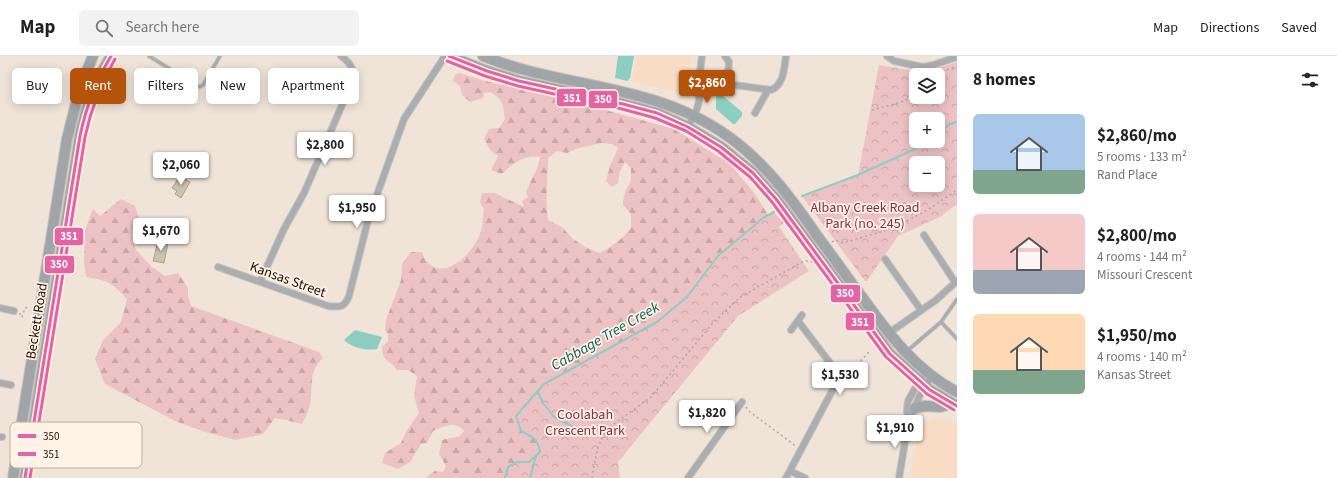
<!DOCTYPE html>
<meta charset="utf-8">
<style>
body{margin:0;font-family:"Source Sans 3",sans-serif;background:#f2f2f2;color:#222;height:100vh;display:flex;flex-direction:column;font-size:15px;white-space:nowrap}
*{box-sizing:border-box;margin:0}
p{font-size:13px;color:#767676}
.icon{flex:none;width:22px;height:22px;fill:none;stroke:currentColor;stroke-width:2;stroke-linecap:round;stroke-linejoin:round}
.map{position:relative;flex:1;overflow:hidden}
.side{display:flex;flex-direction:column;background:#fff;width:380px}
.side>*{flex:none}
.banner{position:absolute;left:12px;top:12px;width:380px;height:36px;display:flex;gap:8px}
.buttons{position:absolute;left:909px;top:12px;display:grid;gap:8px}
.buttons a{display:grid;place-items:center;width:36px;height:36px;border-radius:6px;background:#fff;box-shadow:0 2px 10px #0003;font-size:20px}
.price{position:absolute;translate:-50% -34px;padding:0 9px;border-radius:4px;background:#fff;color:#222;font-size:13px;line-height:26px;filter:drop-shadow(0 1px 2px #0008)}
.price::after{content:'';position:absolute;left:50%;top:24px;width:12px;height:9px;margin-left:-6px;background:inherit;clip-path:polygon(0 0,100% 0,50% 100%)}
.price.on{background:#b45309;color:#fff}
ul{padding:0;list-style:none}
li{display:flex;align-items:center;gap:12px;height:100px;padding:0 16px}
li span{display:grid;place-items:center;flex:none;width:112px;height:80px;border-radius:6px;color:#555}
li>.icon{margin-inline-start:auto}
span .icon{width:48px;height:48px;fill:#fffc;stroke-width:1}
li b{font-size:17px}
h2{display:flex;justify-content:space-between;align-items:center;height:48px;padding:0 16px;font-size:17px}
.tag{padding:0 14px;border-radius:6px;background:#fff;box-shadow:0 2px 10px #0003;font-size:14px;line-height:36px}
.tag.on{background:#b45309;color:#fff}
header{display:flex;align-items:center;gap:24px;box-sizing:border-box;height:56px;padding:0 20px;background:#fff;border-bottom:1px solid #e0e0e0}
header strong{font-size:19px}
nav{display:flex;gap:22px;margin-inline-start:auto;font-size:14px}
.search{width:280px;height:36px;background:#f2f2f2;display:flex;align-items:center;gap:10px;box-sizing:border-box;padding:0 14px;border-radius:6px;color:#767676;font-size:15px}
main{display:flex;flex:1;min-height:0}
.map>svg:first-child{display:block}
.built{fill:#f8ddc4}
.forest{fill:url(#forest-firs);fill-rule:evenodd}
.park{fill:url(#park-crowns);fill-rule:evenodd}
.water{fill:#8dcec3}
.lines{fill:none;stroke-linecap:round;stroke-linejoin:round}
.stream{stroke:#8dcec3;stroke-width:2}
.building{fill:#cec2af;stroke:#ada28f}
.lane-casing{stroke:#cdc1b7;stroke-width:4.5}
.street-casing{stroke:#cdc1b7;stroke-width:8}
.primary-casing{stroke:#cdc1b7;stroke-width:12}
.path{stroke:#a9a9a9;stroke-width:1.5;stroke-dasharray:2 3;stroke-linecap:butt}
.lane{stroke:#a9aeb3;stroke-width:3}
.street{stroke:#a9aeb3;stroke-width:6}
.primary{stroke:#a0a5a9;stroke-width:10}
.bus-1-casing{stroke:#fff3e8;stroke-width:6}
.bus-2-casing{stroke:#fff3e8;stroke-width:6}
.bus-1{stroke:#e463a4;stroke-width:3}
.bus-2{stroke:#e463a4;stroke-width:3}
.labels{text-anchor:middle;stroke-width:3.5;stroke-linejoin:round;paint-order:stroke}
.park-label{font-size:14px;fill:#872d48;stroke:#fff3e8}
.street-label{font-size:14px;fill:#1f0c00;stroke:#fff3e8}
.water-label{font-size:15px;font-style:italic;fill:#085f58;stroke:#fff3e8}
.key{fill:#fff3e8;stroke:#bcaea2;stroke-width:1}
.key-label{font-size:11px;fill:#1f0c00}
.line-badge{stroke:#fff3e8;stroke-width:1.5}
.badge-label{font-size:11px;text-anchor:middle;font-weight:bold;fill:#fff}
</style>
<header>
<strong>Map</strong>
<div class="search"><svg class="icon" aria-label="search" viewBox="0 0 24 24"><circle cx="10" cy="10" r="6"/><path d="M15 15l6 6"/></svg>Search here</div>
<nav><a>Map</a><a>Directions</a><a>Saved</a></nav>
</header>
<main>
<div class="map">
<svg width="957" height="422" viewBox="0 0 957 422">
<defs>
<pattern id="forest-firs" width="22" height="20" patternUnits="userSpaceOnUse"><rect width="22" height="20" fill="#edc2c4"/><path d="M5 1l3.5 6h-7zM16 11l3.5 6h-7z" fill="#cba6a7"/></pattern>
<pattern id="park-crowns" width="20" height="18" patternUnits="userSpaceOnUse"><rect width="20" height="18" fill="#edc2c4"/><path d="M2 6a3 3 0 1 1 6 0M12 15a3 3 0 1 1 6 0" fill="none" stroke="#cba6a7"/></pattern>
</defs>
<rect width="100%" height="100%" fill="#f0e4d8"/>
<path class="built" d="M636,0H692L686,33L682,37L632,26Z
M938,362L939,364H946L957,368V422H910L918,377L925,367L933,363Z"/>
<path class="forest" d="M459,17L485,25L562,42L674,73L729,107L755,138L785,186L536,422H427L428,420L435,415L443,416L446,410L439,398L442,384L460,380L464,375C454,364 446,370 433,375L427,387L421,388L410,406L398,413L382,407L385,397L401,387L407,374L419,357L414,340L417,320L408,314H397C389,302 383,308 382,291L388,285V278L385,274L386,264L401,224L402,208L411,196H422C423,199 425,205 428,207C447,225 474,195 480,178C483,171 483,161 484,153L480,147L482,137H495L524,151L522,145L528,141L526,136L538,110L540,101C525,98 513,107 502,118L491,114L498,100L491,95L484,83L489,73L499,72L505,63C503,48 503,43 490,36L484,37L483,42L470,46L462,39L460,30L453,25L455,19ZM601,87L612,88L618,92L610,110L606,125L612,131L618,127L620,115L625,106L631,112V124L624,139L623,149L631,158V172C622,183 613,190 600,197L587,192L573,183L562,171L548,164C545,143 548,123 548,102L557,95L567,97L579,92Z
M121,143L135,150L139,162L132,179L136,194L152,211L165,220L178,217L188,232V240L191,250L319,296L323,302C307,317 314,329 310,348C309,355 305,362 302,368L286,364L275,362L263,378L235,384L205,376L175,365L105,328L95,303L103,284L121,266L127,243C113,227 107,224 86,221L84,205L85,174L93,153L100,160Z"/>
<path class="park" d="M957,6V148L940,161L898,180L867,225H865L802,140L858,119L879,9L915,15L925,16ZM916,19H938V41H916ZM916,63H938V85H916ZM916,107H938V129H916Z
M774,156L784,167L779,171L809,215L738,260L618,406L620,422H505L508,411L516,406H529L540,396C538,382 532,381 521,375L516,360L544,328L657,266L687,241L718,200L763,162Z"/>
<path class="water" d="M618,0H634L630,22L627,25L615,22Z
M722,39L742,56V60L735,68H733L716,53V40Z
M355,274L382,281L377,293C365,295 353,292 344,284Z"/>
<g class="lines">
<path class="stream" d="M938,77L950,68L957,66
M802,140L858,119L915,93L926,85
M538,336L543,347L554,361L568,368L579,375L590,379
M505,422L508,411L516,406H529L540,396C538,382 532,381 521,375L516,360L544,328L657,266L687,241L718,200L763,162L774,156
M530,422L536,400"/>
</g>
<path class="building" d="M180,120L190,126L181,142L175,138L177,135L172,132Z
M158,185L168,187L164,207L153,205Z"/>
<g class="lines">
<g class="lane-casing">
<path id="lane" d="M149,0L196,29L200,31L203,29L220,0
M941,266L957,283
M907,295L941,266L957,243"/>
</g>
<g class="street-casing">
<path id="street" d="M725,0L729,6L727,28L771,34C784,29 784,12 786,0
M887,0L894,5L923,11L933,9L957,1
M718,32L727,28
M755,57L768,34
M688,71L697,53L699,45V24L702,0
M924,179L955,226
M885,203L921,254
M218,211L328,250C340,251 344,252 349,240L368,164L404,63L445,0
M260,226L284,173L304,137L352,26C355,14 351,7 341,0
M0,252L14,255
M791,274L802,259
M889,277L936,244L957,225
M0,327L11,329
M908,368L919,341L932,320
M0,381H2
M790,415L805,422
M688,422L742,346
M786,422L840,320L798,265
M899,422L908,368L907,354L908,345L921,322"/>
</g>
<g class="primary-casing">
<path id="primary" d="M449,0L487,15L519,25L623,48L657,57L688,71L721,91L753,117L776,143L890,298L930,334L957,350
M483,0C498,6 513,11 529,15C603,34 674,37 737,87C770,113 794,146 818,181C834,202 849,224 865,245C890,280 917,315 957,336
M915,352L925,350L940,351L951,348
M13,422L67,83L80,31L93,0
M25,422L80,80C86,51 95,26 111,0"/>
</g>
<path class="path" d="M933,19L957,10
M872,54C885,50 907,47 916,37
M832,186L835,184L843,187L894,172L929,153L957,134
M20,257V260L22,261L25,252L30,251
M845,317L852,314L870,295
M746,351L750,356L796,390
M592,422C595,404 597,388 607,373L651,341L713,267L739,242L802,206L806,205L812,206"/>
<use href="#lane" class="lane"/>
<use href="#street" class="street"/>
<use href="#primary" class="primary"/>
<g class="bus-1-casing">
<path id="bus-1" d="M449,0L487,15L519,25L623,48L657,57L688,71L721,91L753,117L776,143L890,298L930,334L957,350
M25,422L80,80C86,51 96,25 111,0"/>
</g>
<g class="bus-2-casing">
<path id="bus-2" d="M447,5L485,20L518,30L622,53L655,62L686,75L718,95L750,121L772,146L886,301L927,338L954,354
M30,422L85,81C91,53 101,27 115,3"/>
</g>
<use href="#bus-1" class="bus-1"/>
<use href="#bus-2" class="bus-2"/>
</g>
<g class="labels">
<g class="park-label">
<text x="865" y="156">Albany Creek Road<tspan x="865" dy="16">Park (no. 245)</tspan></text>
<text x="585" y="363">Coolabah<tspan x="585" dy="16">Crescent Park</tspan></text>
</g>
<g class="street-label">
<text transform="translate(288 223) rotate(20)" y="5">Kansas Street</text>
<text transform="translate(36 265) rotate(-81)" y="5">Beckett Road</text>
</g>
<g class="water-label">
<text transform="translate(605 280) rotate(-30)" y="5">Cabbage Tree Creek</text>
</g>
</g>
<rect x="10" y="366" width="132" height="46" rx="6" class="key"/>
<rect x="18" y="378" width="18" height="4" fill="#e463a4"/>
<rect x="18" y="396" width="18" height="4" fill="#e463a4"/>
<g class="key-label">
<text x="43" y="384">350</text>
<text x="43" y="402">351</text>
</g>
<g class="line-badge">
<rect x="556" y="32" width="31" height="19" rx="4" fill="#e463a4"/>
<rect x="588" y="34" width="30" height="19" rx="4" fill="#e463a4"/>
<rect x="54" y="171" width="30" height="19" rx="4" fill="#e463a4"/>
<rect x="44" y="199" width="31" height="19" rx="4" fill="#e463a4"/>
<rect x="830" y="228" width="31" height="19" rx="4" fill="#e463a4"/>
<rect x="845" y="256" width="30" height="19" rx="4" fill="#e463a4"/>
</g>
<g class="badge-label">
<text x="572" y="46">351</text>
<text x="603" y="47">350</text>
<text x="69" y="184">351</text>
<text x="59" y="212">350</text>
<text x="845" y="241">350</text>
<text x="860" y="270">351</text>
</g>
</svg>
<div class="buttons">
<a><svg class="icon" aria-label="layers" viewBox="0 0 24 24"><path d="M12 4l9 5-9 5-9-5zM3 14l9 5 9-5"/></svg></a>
<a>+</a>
<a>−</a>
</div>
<b class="price on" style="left:707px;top:48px">$2,860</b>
<b class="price" style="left:325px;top:110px">$2,800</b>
<b class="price" style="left:181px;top:130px">$2,060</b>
<b class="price" style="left:357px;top:173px">$1,950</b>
<b class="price" style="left:161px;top:196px">$1,670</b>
<b class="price" style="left:840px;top:340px">$1,530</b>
<b class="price" style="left:707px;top:378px">$1,820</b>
<b class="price" style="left:895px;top:393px">$1,910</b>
<div class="banner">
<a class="tag">Buy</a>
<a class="tag on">Rent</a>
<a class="tag">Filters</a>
<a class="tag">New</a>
<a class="tag">Apartment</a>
</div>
</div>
<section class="side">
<h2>8 homes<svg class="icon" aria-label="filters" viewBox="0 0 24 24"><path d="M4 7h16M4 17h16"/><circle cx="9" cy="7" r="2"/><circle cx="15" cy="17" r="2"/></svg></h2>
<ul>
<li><span style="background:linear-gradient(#a9c7e8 70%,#7fa58c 0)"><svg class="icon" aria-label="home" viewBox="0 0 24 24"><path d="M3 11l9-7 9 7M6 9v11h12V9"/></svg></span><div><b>$2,860/mo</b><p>5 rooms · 133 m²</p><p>Rand Place</p></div></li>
<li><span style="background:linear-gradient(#f6c9c9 70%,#9aa5b1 0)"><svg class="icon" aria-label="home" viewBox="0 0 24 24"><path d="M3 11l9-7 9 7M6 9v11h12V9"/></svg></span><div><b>$2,800/mo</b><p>4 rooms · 144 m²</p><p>Missouri Crescent</p></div></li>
<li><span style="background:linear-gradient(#ffd9b3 70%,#7fa58c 0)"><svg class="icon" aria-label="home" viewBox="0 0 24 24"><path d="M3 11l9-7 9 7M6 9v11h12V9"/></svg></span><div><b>$1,950/mo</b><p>4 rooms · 140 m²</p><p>Kansas Street</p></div></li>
</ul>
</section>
</main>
